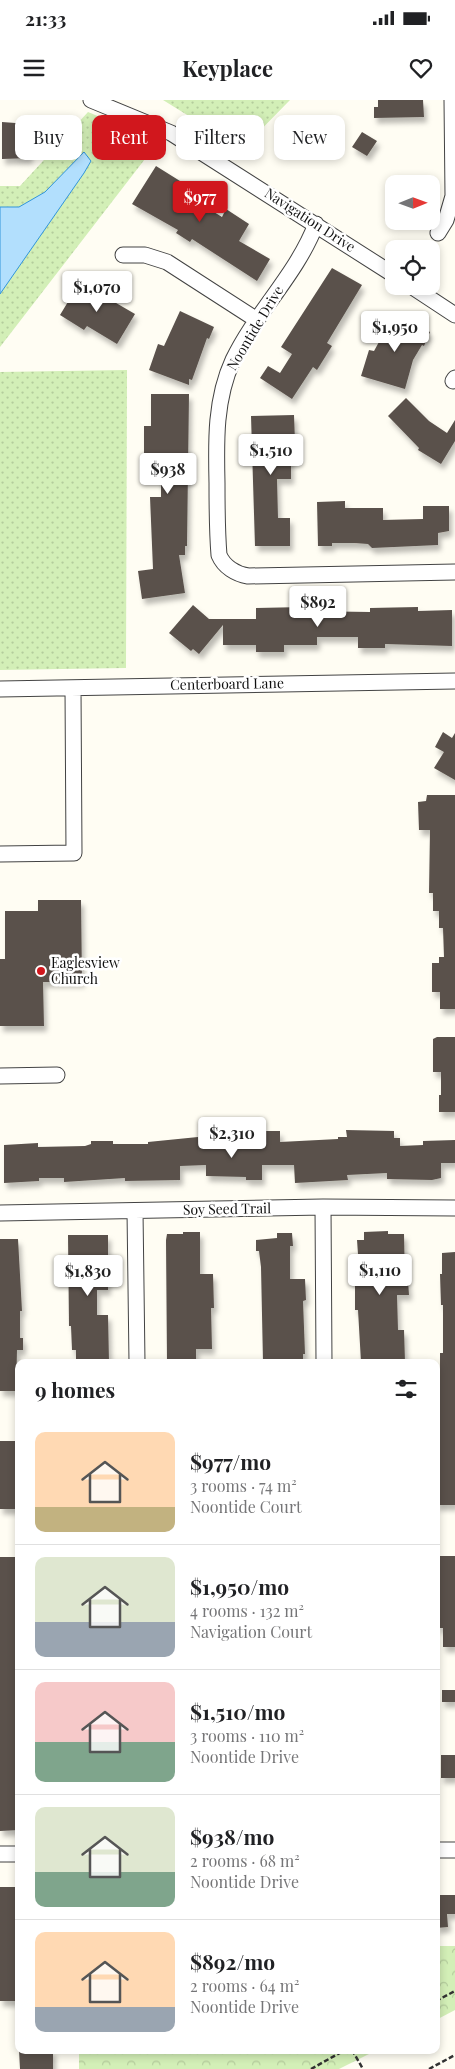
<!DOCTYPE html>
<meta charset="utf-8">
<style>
body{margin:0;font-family:"Playfair Display",serif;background:#f6f6f6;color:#202124;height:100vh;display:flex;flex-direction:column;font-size:19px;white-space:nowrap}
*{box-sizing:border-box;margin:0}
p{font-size:16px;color:#757577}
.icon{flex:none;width:28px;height:28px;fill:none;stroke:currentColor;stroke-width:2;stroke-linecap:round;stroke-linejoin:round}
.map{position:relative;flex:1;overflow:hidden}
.details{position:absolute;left:15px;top:1259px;width:425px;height:695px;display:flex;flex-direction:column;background:#fff;border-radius:10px;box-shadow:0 2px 8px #0003}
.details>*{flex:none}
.hud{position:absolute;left:15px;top:15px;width:425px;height:45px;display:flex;gap:10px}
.needle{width:32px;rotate:89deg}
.tools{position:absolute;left:385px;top:75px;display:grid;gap:10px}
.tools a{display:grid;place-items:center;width:55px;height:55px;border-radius:10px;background:#fff;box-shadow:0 2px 8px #0003;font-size:25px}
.price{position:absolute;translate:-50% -42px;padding:0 11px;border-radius:5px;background:#fff;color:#222;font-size:16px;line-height:32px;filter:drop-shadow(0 1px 2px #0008)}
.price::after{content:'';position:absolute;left:50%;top:30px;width:15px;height:11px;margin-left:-8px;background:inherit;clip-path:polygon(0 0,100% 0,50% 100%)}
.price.active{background:#d1171d;color:#fff}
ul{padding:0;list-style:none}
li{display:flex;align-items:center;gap:15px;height:125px;padding:0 20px}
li+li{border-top:1px solid #e0e0e0}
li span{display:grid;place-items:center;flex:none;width:140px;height:100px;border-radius:10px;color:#555}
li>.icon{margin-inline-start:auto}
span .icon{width:60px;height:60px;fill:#fffc;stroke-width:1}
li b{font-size:21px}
h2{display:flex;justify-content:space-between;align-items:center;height:60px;padding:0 20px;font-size:21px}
.chip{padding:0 18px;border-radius:10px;background:#fff;box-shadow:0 2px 8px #0003;font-size:18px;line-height:45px}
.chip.active{background:#d1171d;color:#fff}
.status{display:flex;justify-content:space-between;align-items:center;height:35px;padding:0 25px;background:#fff;direction:ltr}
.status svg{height:14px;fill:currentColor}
header{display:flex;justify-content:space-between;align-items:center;height:65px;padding:0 20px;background:#fff;font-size:22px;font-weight:700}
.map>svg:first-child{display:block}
.grass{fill:url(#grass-dots)}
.park{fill:url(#park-crowns)}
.water{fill:#b2dffd;stroke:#3095dc}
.building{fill:#5a514b;filter:url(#shadow)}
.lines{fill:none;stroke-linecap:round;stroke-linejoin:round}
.minor-casing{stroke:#434343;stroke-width:17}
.path{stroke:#323232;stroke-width:2.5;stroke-dasharray:5 2.5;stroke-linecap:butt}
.minor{stroke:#fff;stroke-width:15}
.poi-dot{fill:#d1171d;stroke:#fff;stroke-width:2}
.labels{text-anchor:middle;stroke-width:5;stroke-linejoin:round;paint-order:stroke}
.street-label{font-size:14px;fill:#101010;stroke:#fff}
.poi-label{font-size:14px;fill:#101010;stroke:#fff;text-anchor:start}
</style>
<div class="status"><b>21:33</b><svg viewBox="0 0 49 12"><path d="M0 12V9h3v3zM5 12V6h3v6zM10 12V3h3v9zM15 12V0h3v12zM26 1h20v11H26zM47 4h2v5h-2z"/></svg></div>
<header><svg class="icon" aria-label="menu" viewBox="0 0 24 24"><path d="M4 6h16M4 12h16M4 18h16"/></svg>Keyplace<svg class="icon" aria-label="heart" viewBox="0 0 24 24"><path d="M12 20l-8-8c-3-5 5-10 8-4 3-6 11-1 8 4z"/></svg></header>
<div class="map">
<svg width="455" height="1969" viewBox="0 0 455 1969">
<defs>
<pattern id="grass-dots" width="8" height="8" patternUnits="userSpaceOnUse" patternTransform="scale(1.25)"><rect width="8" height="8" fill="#d3efb7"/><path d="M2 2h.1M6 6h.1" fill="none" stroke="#b4cc9c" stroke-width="1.8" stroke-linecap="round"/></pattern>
<pattern id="park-crowns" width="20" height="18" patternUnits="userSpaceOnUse" patternTransform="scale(1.25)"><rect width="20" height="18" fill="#d3efb7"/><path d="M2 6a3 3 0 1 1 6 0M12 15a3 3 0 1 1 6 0" fill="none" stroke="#b4cc9c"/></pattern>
<filter id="shadow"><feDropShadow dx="3" dy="5.5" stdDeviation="2.5" flood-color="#0004"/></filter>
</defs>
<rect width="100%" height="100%" fill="#fffdf3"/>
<path class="grass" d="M163,0H290L242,49Z
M88,12L150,38L155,46L0,247V86H20Z
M127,270L126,568L0,570V272Z"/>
<path class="park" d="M436,1846H455V1910L436,1920Z
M79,1950H377L339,1969H79Z"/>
<path class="water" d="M84,52L91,61L84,73L0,194V107H19L45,92Z"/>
<path class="building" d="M378,0H423L424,17L374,18V7H378Z
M2,22L29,24L30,58L2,59Z
M362,32L377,41L367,56L352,47Z
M156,66L180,81L175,88L222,117L226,109L249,124L239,141L270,159L257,181L192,139L190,142L176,133L178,130L132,104Z
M332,168L362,185L327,243L332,246L317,270L313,267L292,299L260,278L268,266L280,273L292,254L281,247Z
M80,182L135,214L117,244L87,226L84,230L60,215Z
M180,211L214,227L209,239L207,238L192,280L189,279V285L149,270L158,244L164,246Z
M395,213L430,232L424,246L422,245L413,260L405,289L361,276L369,250L374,251Z
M151,294H189L187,446H185V455H179L185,493L142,499L138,471L153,469L150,397H161V354H144V326H151Z
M406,298L429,321L447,333L455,320V341L441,364L418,350L419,348L388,316Z
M294,315L295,342H291V379H277L278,418H290V446H255L251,316Z
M345,401V408H383V420L423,419V406H449V431L438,433V445L372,448L368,444L355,443H332V446H318L317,402Z
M193,505L209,519H256V508L304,507V511L370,512V508L418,507V511L452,510V546L385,544V548H358V537H317V545H284V552H256V545H223V525L199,554L193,549L191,551L169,533Z
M443,632L452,638L455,633V680L434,668L444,652L435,647Z
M427,695H455V909H440V892H432V863H439V857H444L443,828H439V811H433V793H429L430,730H419L418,702L426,701Z
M38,800H81L82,882H43L44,926H0V859H5V811H38Z
M437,937H455V1012H439V995H441V972H433V939Z
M346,1030L394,1031V1038H400V1046L423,1045V1041L455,1040V1063H441V1078L432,1080L387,1079V1073L347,1075L348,1080L295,1083L294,1065H262V1080H246V1077L206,1076V1065L180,1066V1080L125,1081V1078L64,1082V1078H39V1081L4,1083V1045L38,1043V1047L85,1046L91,1044V1041H113V1044H148V1042L198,1037L199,1045H224V1043L245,1042V1035H264V1031H280V1042L338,1039V1037H347Z
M388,1131V1134H404L405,1181H408L409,1195H397L398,1230H404L405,1262H361L358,1210H355V1154H358L357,1140H364V1132Z
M183,1132H200V1174H213L214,1208H211L212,1249H196V1262H167L166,1140L167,1134H183Z
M277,1133H292L293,1146H290V1179H305L306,1200L303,1201L305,1254H303V1262H263L261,1167L259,1151H256V1140L277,1138Z
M68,1135H108V1190H97V1215H108L109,1262H76V1250H72L71,1226H69Z
M0,1139H18L22,1211H20V1238H23V1250H17L16,1291H0Z
M455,1152V1405H436V1373H440V1253H443V1205H441L440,1174H442V1153Z
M0,1341H19V1409H0Z
M436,1456H455V1547H443V1528H438Z
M0,1457H19V1730L0,1731Z
M442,1590H455V1602H442Z
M441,1655H455V1678H441Z
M0,1787H19V1901H0Z
M436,1795H455V1814H447L448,1827L436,1828Z
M19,1950H53V1969H20Z"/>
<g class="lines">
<g class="minor-casing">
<path id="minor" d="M91,0L171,33L394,175
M316,124C297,174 256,212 233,260C215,299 216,341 217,383C217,407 217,431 219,455C224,467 236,474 248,476L455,472
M438,133L446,120L453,96L452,0
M123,155H145L167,162L257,220
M411,186L455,215
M453,281L455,278
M0,589L455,581
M0,754L74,753L73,588
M0,976L57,975
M323,1107L324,1262
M135,1111L137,1262
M0,1113L323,1107L455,1108
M436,1750H455
M0,1754H19"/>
</g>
<path class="path" d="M436,1901L455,1891
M352,1950L363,1969
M311,1969L345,1950
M429,1969L455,1955"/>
<use href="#minor" class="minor"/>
</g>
<circle class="poi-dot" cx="41" cy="871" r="5"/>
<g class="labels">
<g class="street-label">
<text transform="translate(310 120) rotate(33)" y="5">Navigation Drive</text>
<text transform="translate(255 228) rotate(-59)" y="5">Noontide Drive</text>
<text transform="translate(227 584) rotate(-1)" y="5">Centerboard Lane</text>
<text transform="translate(227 1109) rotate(-1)" y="5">Soy Seed Trail</text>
</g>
<g class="poi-label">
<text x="51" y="868">Eaglesview<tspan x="51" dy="16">Church</tspan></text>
</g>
</g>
</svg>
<div class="tools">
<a><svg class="needle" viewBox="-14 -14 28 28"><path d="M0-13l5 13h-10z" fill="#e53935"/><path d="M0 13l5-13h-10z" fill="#757577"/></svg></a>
<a><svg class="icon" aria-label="locate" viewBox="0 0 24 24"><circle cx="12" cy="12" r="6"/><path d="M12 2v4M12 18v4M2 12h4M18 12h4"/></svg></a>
</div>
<b class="price active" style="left:200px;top:123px">$977</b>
<b class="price" style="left:97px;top:213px">$1,070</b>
<b class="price" style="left:395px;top:253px">$1,950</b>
<b class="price" style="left:271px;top:376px">$1,510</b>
<b class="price" style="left:168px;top:395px">$938</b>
<b class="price" style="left:318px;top:528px">$892</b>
<b class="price" style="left:232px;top:1059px">$2,310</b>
<b class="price" style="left:380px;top:1196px">$1,110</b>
<b class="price" style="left:88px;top:1197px">$1,830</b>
<div class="hud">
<a class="chip">Buy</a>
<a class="chip active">Rent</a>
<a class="chip">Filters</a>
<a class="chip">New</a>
</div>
<section class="details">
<h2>9 homes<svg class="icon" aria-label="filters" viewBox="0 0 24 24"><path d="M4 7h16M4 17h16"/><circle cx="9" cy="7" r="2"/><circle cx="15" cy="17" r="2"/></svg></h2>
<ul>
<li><span style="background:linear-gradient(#ffd9b3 75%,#c2b280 0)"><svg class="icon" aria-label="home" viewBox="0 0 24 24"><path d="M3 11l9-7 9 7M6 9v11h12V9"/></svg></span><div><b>$977/mo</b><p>3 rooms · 74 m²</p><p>Noontide Court</p></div></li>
<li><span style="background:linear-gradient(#dfe7d0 65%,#9aa5b1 0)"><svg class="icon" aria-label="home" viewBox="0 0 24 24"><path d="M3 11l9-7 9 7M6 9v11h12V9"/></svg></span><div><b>$1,950/mo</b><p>4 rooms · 132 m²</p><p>Navigation Court</p></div></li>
<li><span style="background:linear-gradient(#f6c9c9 60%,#7fa58c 0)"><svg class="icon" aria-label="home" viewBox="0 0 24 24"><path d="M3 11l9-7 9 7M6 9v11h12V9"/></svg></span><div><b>$1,510/mo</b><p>3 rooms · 110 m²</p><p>Noontide Drive</p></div></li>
<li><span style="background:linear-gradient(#dfe7d0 65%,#7fa58c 0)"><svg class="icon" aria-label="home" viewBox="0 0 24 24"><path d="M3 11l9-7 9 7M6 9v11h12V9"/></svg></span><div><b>$938/mo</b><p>2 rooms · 68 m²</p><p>Noontide Drive</p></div></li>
<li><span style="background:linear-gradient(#ffd9b3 75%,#9aa5b1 0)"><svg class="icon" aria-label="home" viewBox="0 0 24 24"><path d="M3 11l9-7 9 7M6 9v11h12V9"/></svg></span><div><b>$892/mo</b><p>2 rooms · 64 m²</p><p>Noontide Drive</p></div></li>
</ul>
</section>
</div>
